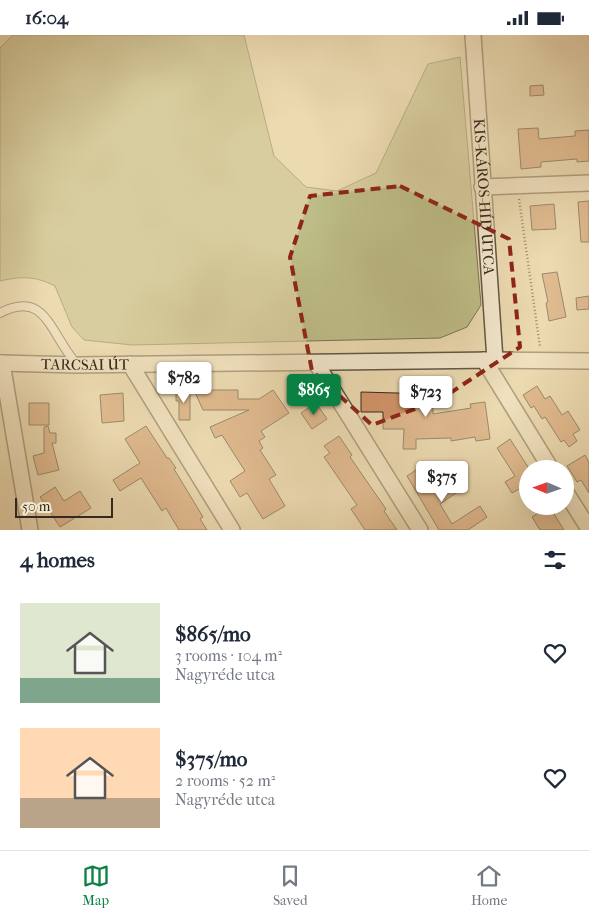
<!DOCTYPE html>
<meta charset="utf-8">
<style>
body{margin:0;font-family:"IM FELL French Canon",serif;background:#f6f6f7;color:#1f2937;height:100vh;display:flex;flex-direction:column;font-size:19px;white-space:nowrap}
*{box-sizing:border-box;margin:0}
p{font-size:16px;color:#747a83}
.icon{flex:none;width:28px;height:28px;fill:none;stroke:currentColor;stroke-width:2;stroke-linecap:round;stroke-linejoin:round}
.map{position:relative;height:495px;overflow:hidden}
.details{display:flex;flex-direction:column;background:#fff;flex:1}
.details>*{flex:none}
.needle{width:32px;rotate:272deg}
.tools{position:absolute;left:519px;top:425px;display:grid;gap:10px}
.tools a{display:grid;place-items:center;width:55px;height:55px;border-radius:50%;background:#fff;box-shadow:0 5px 20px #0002;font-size:25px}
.scale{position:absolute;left:15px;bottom:12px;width:98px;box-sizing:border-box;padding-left:5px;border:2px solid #352921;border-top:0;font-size:14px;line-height:18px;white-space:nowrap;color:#352921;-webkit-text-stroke:4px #f3e7cc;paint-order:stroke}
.price{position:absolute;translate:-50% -42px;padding:0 11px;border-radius:5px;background:#fff;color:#222;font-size:16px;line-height:32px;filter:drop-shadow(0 1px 2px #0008)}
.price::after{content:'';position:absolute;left:50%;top:30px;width:15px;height:11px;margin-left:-8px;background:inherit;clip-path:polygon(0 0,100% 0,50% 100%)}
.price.selected{background:#0b8043;color:#fff}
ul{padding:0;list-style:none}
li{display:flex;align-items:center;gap:15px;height:125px;padding:0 20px}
li span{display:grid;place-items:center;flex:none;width:140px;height:100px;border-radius:0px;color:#555}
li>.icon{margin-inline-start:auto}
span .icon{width:60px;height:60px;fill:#fffc;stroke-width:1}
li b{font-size:21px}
h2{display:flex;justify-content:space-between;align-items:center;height:60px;padding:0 20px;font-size:21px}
.status{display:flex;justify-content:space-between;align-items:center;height:35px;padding:0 25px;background:#fff;direction:ltr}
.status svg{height:14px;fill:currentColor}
.dock{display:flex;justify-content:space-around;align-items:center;height:70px;border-top:1px solid #e0e1e3;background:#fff;font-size:14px;color:#747a83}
.dock a{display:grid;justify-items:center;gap:2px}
.dock .selected{color:#0b8043}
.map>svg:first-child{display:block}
.green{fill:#bebd87;stroke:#7a7354}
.building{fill:#d29469;stroke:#352921}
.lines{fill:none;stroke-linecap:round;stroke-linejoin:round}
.service-casing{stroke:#635545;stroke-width:10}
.minor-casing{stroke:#635545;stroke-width:18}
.path{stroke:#352921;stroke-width:2.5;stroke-dasharray:1 2.5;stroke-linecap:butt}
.service{stroke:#f3e7cc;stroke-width:8}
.minor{stroke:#f3e7cc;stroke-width:15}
.marked{fill:none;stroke:#8f2418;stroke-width:4;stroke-dasharray:10 6;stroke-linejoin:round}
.labels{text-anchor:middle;stroke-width:4.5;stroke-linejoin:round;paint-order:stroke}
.street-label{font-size:15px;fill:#352921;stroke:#f3e7cc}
</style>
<div class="status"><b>16:04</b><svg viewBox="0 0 49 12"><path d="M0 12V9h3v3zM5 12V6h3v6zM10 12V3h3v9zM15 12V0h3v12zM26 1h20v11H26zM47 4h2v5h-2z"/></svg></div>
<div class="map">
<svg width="589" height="495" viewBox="0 0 589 495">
<rect width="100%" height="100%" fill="#ecdab1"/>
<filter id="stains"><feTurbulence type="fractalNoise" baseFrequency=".004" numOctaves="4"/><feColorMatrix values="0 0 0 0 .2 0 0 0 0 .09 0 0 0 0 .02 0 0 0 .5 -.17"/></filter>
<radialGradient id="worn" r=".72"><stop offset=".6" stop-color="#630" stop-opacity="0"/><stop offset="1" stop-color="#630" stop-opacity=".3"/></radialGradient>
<path class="green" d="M13,0H244L274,121L306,152L337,156L376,138L428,29L460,22L481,270L467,292L440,303L132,310L84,305L72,292L55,251C35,241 22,241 0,246V13Z"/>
<path class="building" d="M543,50L544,60L530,61V51Z
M538,93L539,104L575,101V96L589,95V126L577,127V124L541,127V132L521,134L518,94Z
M589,166V207H581L578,167Z
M554,169L556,194L532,195L530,171Z
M557,237L566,282L549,286L546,268L548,267L542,239Z
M589,261V274L577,275L576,263Z
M537,351L545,364L550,361L562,380L568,376L580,395L573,399L577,406L569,412L564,405L561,407L545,382L542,384L534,371L531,373L523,360Z
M176,354H190V385H179V366H176Z
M194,355H238V364H259L273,355L289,378L261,396L265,402L259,406L263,413L260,415L276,440L269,444L285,471L263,484L247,458L240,462L230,446L245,436L222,400L215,403L210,392L249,375H203Z
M361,357L433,359V379L471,373L470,369L485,367L490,404L476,406L475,402L451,406V403L416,404V414H403L404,394H383V377H361Z
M123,358L124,386L102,388L100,360Z
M29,368H49V390H29Z
M316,368L327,384L312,394L301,378Z
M48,391L50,398H56V408H52L59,435L38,440L33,421L44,418V392Z
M146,391L167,423H169L176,433L174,434L203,482L200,484L207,495H179L166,473L162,476L141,443L120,456L113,445L140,428L125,404Z
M339,401L352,420L350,422L386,474L384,476L397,495H365L351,474L357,470L324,422L330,418L324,411Z
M510,404L528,432V449L512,458L505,447L515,441L497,413Z
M585,420L589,427V458L581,445L577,447L567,431Z
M422,431L437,455L453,447L459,456L440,469L452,489L480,471L487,482L468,495H439L407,441Z
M55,452L64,466L80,456L91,473L60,492L40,462Z
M549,471L564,495H540L532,482Z"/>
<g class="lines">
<g class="service-casing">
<path id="service" d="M0,278C37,259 46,283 63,310C67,317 72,323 77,330"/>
</g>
<g class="minor-casing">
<g id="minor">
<path id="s1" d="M473,0L495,325"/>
<path d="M482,152L589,148"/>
<path d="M484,325L551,434"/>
<path id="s2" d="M0,328L77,330L495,325L589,326"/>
<path d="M2,328L30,495"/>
<path d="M316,328L420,495"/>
<path d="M130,329L232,495"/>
<path d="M565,456L589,494"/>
</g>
</g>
<path class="path" d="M519,164L540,312"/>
<use href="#service" class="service"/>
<use href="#minor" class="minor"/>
</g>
<path d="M0 0H589V495H0ZM400,151L509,204L520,312L441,364L372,390L312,336L290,222L310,161Z" fill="#ecdab1" fill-opacity=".55" fill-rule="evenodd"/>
<path class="marked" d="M400,151L509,204L520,312L441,364L372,390L312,336L290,222L310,161Z"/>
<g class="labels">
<g class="street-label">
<text dy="5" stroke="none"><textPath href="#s1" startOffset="162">KIS-KÁROS-HÍD UTCA</textPath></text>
<text dy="5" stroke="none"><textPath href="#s2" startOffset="85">TARCSAI ÚT</textPath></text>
</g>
</g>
<rect width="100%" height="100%" filter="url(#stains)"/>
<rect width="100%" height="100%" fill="url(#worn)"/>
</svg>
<div class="tools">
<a><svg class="needle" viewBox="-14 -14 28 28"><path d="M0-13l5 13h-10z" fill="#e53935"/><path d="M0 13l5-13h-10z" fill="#747a83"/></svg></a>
</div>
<div class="scale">50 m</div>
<b class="price" style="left:184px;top:369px">$782</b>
<b class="price selected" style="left:314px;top:381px">$865</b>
<b class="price" style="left:426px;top:383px">$723</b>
<b class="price" style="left:442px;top:468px">$375</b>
</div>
<section class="details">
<h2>4 homes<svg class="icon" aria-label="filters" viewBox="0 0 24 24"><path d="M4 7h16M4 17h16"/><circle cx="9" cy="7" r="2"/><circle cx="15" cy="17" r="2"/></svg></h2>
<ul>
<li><span style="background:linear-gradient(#dfe7d0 75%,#7fa58c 0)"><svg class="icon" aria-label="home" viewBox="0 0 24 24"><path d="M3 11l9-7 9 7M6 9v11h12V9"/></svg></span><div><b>$865/mo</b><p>3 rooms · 104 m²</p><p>Nagyréde utca</p></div><svg class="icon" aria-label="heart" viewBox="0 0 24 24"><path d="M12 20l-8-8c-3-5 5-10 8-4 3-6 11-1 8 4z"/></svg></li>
<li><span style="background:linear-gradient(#ffd9b3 70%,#b9a48a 0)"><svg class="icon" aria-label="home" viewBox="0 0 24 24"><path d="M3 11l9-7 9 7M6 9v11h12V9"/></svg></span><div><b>$375/mo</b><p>2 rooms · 52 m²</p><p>Nagyréde utca</p></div><svg class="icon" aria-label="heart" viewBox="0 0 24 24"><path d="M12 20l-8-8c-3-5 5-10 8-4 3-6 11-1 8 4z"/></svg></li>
</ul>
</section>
<nav class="dock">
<a class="selected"><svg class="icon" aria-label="map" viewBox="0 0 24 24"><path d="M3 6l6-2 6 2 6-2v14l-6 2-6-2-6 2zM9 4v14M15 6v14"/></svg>Map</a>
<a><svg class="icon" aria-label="saved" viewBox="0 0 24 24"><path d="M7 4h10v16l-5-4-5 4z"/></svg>Saved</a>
<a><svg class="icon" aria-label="home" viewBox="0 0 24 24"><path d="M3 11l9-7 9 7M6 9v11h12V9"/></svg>Home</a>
</nav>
